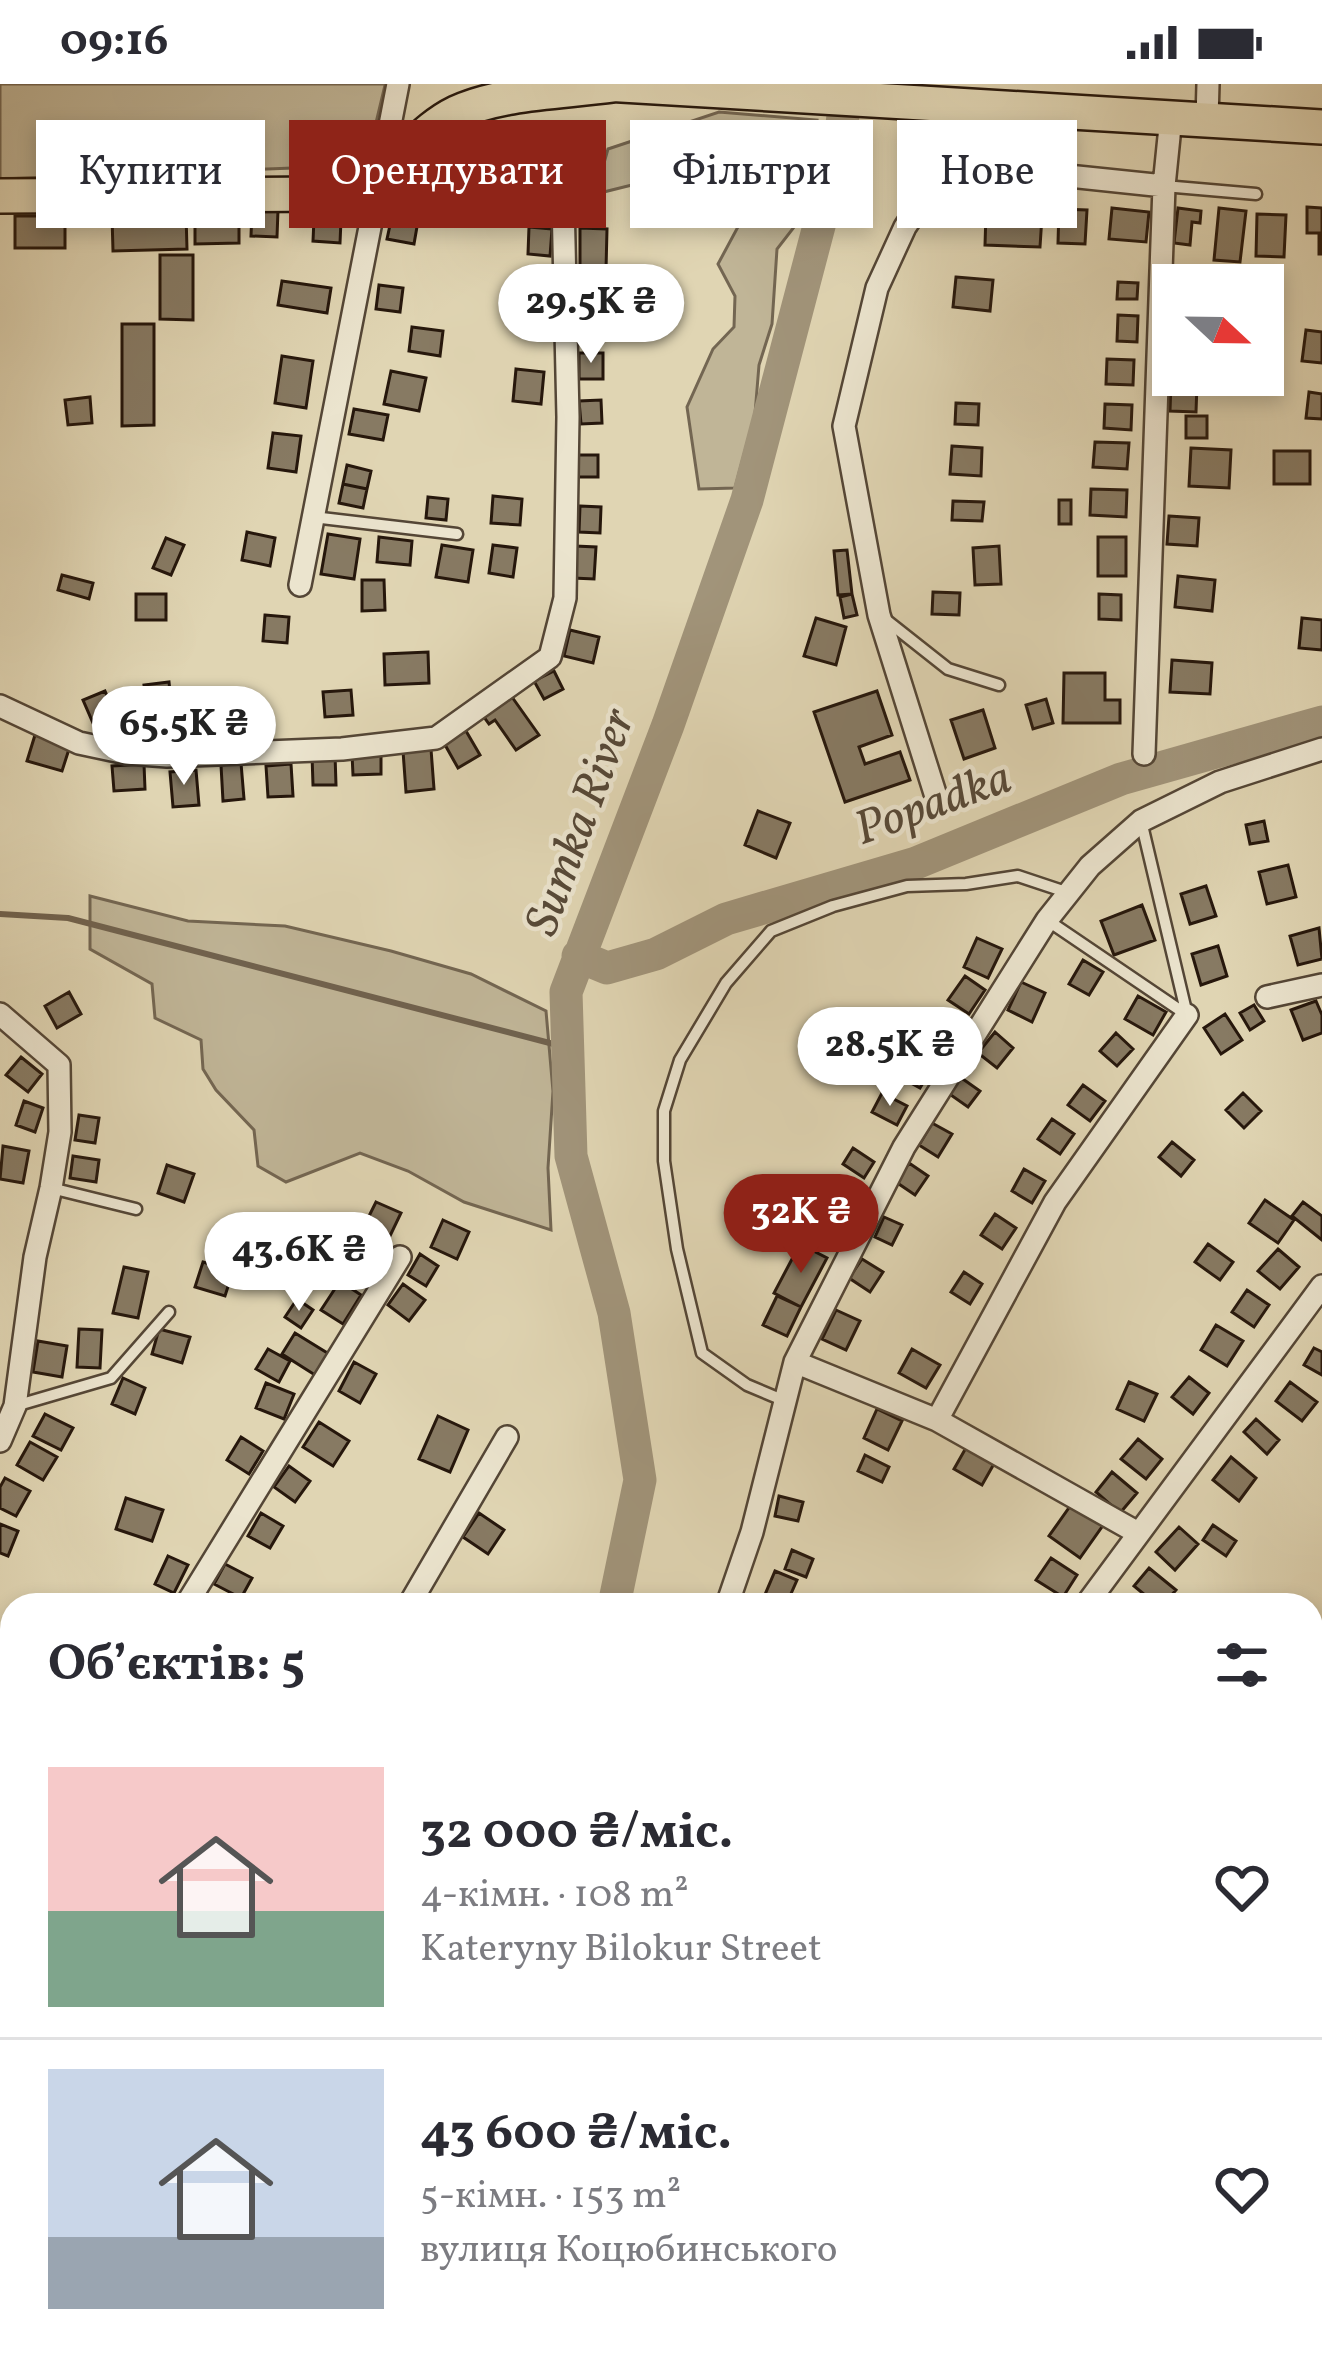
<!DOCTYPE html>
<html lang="uk">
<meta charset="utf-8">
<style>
body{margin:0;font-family:Vollkorn,serif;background:#f7f7f7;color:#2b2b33;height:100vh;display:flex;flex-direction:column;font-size:45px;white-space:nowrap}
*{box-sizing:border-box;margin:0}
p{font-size:39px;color:#7c7c81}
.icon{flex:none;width:66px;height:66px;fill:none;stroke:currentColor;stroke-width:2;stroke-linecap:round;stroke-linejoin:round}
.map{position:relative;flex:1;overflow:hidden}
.drawer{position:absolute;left:0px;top:1509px;width:1323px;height:768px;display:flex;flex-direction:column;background:#fff;border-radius:36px 36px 0 0;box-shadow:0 6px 18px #0003}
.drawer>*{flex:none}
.top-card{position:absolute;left:36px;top:36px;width:1251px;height:108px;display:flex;gap:24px}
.needle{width:78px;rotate:112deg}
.controls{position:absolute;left:1152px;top:180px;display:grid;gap:24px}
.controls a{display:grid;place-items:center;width:132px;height:132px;border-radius:0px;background:#fff;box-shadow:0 6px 18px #0003;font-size:60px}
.price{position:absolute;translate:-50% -102px;padding:0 27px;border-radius:42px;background:#fff;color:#222;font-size:39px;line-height:78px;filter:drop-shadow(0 3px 6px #0008)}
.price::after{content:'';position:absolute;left:50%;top:72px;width:36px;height:27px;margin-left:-18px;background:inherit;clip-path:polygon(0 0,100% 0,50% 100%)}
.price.selected{background:#8f2418;color:#fff}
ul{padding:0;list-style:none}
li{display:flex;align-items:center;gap:36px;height:300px;padding:0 48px}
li+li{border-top:3px solid #e1e1e2}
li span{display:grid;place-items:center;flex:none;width:336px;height:240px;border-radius:0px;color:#555}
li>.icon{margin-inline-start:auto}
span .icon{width:144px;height:144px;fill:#fffc;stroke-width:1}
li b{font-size:51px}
h2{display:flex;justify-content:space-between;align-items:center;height:144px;padding:0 48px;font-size:51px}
.chip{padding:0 42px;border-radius:0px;background:#fff;box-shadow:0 6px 18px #0003;font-size:42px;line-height:108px}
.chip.selected{background:#8f2418;color:#fff}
.status{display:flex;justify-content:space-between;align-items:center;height:84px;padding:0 60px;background:#fff;direction:ltr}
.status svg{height:33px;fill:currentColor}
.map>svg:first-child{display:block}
.green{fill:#c0b597;stroke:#736652;stroke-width:3}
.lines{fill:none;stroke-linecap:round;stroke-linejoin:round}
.stream{stroke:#70624e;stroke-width:6}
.river{stroke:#a1947a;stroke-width:33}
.building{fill:#877a63;stroke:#26170c;stroke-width:3}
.lane-casing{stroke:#544636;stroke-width:15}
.street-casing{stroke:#544636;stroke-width:26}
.primary-casing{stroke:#26170c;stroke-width:38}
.lane{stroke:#ebe4ce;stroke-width:10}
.street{stroke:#ebe4ce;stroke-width:21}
.primary{stroke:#e0d5b3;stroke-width:33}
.labels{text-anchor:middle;stroke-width:9;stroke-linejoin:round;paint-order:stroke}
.water-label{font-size:48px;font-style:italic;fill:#574938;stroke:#ebe4ce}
</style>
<div class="status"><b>09:16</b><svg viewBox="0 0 49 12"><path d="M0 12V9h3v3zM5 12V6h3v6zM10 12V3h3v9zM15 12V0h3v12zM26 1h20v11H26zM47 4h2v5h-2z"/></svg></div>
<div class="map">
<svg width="1322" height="2277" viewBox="0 0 1322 2277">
<rect width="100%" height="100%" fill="#e0d5b3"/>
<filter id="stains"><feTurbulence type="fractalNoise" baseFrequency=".00167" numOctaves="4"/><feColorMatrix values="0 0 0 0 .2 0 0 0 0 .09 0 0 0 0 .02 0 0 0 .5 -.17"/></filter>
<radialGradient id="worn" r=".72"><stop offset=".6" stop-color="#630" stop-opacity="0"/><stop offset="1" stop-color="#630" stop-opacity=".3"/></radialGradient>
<path class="green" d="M0,0H385V1L369,68L345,82L0,95Z
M719,28L817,36L805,129L777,165L772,240L759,281L755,330L735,404L699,405L687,323L713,265L734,243L735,212L718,180L746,128C723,69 642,100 595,110L608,65Z
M90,812L188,837L285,842L391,867L471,890L546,927L553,1007L548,1084L551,1146L464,1118L408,1087L360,1069L286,1098L258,1082L254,1046L216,1006L203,985L201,956L155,934L152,900L90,865Z
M12,2175L14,2265L0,2277V2188Z"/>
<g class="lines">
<path class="stream" d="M0,830L68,834L565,963"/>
<path class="river" d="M578,872L607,884L656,870L726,835L916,779L1121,695L1322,638
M614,1521L640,1396L614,1229L571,1072L566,908L668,641L747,416L840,62L846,0
M78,2277L88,2265"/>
</g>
<path class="building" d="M1307,123L1322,124V170H1319V149H1307Z
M1112,124L1149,128L1146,158L1109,155Z
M1178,124L1201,127L1200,139L1192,138L1190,161L1174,159Z
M1219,124L1246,127L1240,178L1214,176Z
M1059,125L1087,126L1085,160L1058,159Z
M252,126H278L277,153L251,152Z
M195,129H239V159L195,160Z
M986,129L1042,132L1040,163L985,161Z
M186,130L187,165L113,167L112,132Z
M1257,130L1286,131L1284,173L1256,172Z
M15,132H65V164H15Z
M392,132L418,137L414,160L387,155Z
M314,135L341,136L340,159L313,157Z
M529,143L552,145L550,172L528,170Z
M580,144L607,145L606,186L580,185Z
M160,171H193V236L160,235Z
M956,193L993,196L990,227L953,223Z
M282,197L331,204L327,229L278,221Z
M1118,198L1138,199L1137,215H1117Z
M379,201L403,204L400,228L376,225Z
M583,212L610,213L608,247L581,246Z
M1118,231L1138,232L1137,258L1117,257Z
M122,240H154V341L122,342Z
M412,243L443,247L440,272L409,267Z
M1306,246L1322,248V279L1302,277Z
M579,269H603V295H579Z
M282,272L313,277L306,324L275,319Z
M1107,275L1134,276L1133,301L1106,300Z
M516,285L544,288L541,320L513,317Z
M391,287L426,294L419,327L384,320Z
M1171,299L1197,300L1196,328L1170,327Z
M1309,308L1322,310V335L1306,334Z
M90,313L92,339L68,341L65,316Z
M601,316L602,339L581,340L579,317Z
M956,319L979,320L978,341L955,340Z
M1105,320L1132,321L1131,346L1104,344Z
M354,325L388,331L383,356L349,350Z
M1186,332H1207V354H1186Z
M273,349L301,352L296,388L268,384Z
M1095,358L1129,359L1127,385L1093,383Z
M952,362L982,364L981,392L950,390Z
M1191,364L1231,366L1229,404L1189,402Z
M1274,367H1310V400H1274Z
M577,371H598V393H577Z
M347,381L371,387L367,405L343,400Z
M343,400L367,405L363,424L339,419Z
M1091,405L1127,406L1126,433L1090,431Z
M493,412L522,415L520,441L491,439Z
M428,413L448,415L446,436L426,434Z
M1059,416H1071V440H1059Z
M953,417L984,418L982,437L952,436Z
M580,422L601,423L600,449L579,448Z
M1169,432L1199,434L1197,462L1167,460Z
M247,448L275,454L270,482L242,476Z
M328,450L360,455L354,495L321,490Z
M379,453L412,457L410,481L377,478Z
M1098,453H1126V492H1098Z
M166,454L184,461L171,491L153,484Z
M442,461L473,466L468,498L436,493Z
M493,461L517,464L513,493L489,489Z
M575,462L596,463L594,495L573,494Z
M999,462L1001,500L975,501L973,464Z
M847,466L852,510L838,511L834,467Z
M62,491L93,499L89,515L58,506Z
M1178,492L1215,496L1212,527L1175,523Z
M362,496H384L385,526L362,527Z
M933,508L960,509L959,531L932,530Z
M136,510H166V536H136Z
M852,510L857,531L844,534L840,513Z
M1099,510L1121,511V536L1099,535Z
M265,531L289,533L287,559L263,557Z
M816,534L846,543L836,581L804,572Z
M1302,534L1322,536V566L1299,564Z
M570,546L599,553L593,579L564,572Z
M428,568L429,599L385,601L384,570Z
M1172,576L1212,579L1210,610L1170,608Z
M554,587L563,605L544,615L534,597Z
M1064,589H1105V616H1120V639H1063Z
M169,598L172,627L148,631L144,601Z
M351,606L353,631L325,633L323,608Z
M105,607L115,630L93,639L83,616Z
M877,607L892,651L859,663L865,680L900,668L910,696L845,718L814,628Z
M234,612L238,635L207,641L203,617Z
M512,613L539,651L516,666L495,636L489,640L484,633Z
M1046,615L1053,639L1033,645L1026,621Z
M983,626L995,664L964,675L951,636Z
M466,647L480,671L458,684L444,659Z
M35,651L70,662L62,687L27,677Z
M431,665L434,705L406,708L403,667Z
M381,669V690L353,691L352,670Z
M335,670L336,701H313L312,671Z
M241,679L244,715L223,717L221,681Z
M144,680L145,705L114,707L112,682Z
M291,680L293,712L268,713L266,682Z
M196,686L199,721L173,723L170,688Z
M758,727L790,739L776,774L745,761Z
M1264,737L1268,757L1250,760L1246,741Z
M1288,781L1296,813L1267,820L1259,788Z
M1206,802L1216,832L1190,840L1181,810Z
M1142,821L1155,856L1114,871L1101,837Z
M1319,844L1322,875L1298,881L1290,852Z
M977,854L1002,865L988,894L964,883Z
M1218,862L1227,892L1201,901L1192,870Z
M1083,876L1103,888L1089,911L1069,900Z
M965,892L985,906L969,930L948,916Z
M1021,898L1045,909L1032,938L1008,926Z
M69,908L81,930L57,944L45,922Z
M1138,912L1166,928L1153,951L1125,935Z
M1316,917L1322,931V949L1303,956L1291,926Z
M1254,921L1264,937L1250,946L1240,929Z
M943,925L964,938L949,961L929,948Z
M1225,930L1242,956L1221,970L1204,944Z
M995,948L1013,964L997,984L978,969Z
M1116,949L1133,965L1117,982L1100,967Z
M911,969L933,982L920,1004L898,992Z
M21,973L42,990L28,1008L6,991Z
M960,993L980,1007L968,1023L948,1009Z
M1083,1001L1105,1017L1090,1037L1068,1021Z
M882,1009L907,1022L897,1041L872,1028Z
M1243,1009L1261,1027L1244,1044L1226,1026Z
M24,1017L43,1024L35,1048L16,1041Z
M79,1031L99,1034L95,1059L75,1056Z
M1052,1035L1074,1050L1060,1070L1038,1055Z
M932,1039L952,1050L938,1073L919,1061Z
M1172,1058L1194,1076L1181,1092L1159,1073Z
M3,1062L29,1067L23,1099L0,1095Z
M853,1064L874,1078L864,1094L843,1080Z
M73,1072L99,1076L96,1098L70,1094Z
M909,1079L928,1092L915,1111L896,1098Z
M167,1081L194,1090L184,1118L158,1109Z
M1024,1085L1045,1097L1032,1119L1012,1107Z
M829,1109L854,1124L837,1152L812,1137Z
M1265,1116L1294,1136L1278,1159L1249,1139Z
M376,1118L401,1129L389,1154L364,1142Z
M1303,1118L1322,1132V1156L1292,1132Z
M995,1130L1016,1144L1002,1165L981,1151Z
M884,1133L902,1141L892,1161L875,1153Z
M443,1136L469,1148L457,1175L431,1163Z
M365,1155L386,1167L374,1190L353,1178Z
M800,1160L827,1174L801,1223L774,1209Z
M1208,1160L1233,1178L1220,1196L1195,1178Z
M1278,1165L1299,1183L1280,1205L1258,1187Z
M420,1170L438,1182L426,1202L408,1191Z
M862,1175L883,1188L870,1208L849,1194Z
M203,1178L233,1187L225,1212L195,1203Z
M124,1183L148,1188L138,1234L113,1229Z
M964,1188L982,1200L970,1220L951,1208Z
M340,1197L361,1211L343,1240L321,1226Z
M403,1200L425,1216L409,1237L388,1221Z
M1247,1206L1269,1221L1254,1243L1232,1228Z
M777,1212L801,1223L787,1252L763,1241Z
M297,1215L313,1226L301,1244L285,1233Z
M836,1226L860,1237L846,1266L822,1255Z
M1216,1241L1243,1257L1227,1282L1201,1266Z
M79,1245L102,1246L100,1284L77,1283Z
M159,1245L190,1253L182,1279L152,1270Z
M295,1249L329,1270L315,1291L282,1270Z
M38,1257L67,1262L62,1293L33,1288Z
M1314,1264L1322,1268V1291L1304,1281Z
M268,1265L290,1277L279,1298L256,1285Z
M912,1265L940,1281L926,1304L899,1289Z
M354,1278L376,1290L360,1319L339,1307Z
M1189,1293L1209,1309L1193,1330L1172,1313Z
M123,1294L145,1304L135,1330L112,1320Z
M1129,1298L1157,1310L1144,1337L1117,1325Z
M1290,1298L1317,1318L1302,1337L1276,1317Z
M266,1299L294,1310L284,1335L256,1324Z
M877,1325L902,1337L888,1366L864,1354Z
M45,1330L73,1344L61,1366L33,1352Z
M438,1332L468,1346L450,1388L419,1375Z
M1256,1335L1279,1356L1267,1370L1244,1348Z
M319,1338L349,1357L333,1382L303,1363Z
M241,1353L263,1367L249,1390L227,1376Z
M1138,1355L1162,1375L1146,1395L1121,1375Z
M30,1358L57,1373L43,1396L17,1381Z
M967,1362L995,1378L982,1401L954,1385Z
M865,1371L889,1383L882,1398L858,1387Z
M1231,1373L1256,1394L1239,1417L1213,1396Z
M289,1382L310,1397L295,1418L274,1403Z
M1112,1388L1137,1409L1120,1429L1096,1408Z
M5,1394L30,1407L16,1432L0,1424V1403Z
M779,1412L803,1418L798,1437L775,1432Z
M126,1414L163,1426L152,1457L116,1445Z
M1073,1418L1104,1440L1080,1474L1049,1452Z
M261,1429L283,1442L270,1464L248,1452Z
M479,1429L504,1446L488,1470L463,1453Z
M0,1440L18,1447L8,1472L0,1469Z
M1213,1441L1236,1457L1226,1472L1203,1456Z
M1179,1443L1198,1460L1175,1486L1156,1468Z
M792,1466L813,1475L806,1493L785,1485Z
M168,1472L188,1481L174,1509L155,1500Z
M1051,1474L1077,1491L1063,1513L1036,1496Z
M225,1480L252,1494L241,1514L214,1500Z
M1149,1484L1176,1506L1163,1521H1157L1134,1502Z
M775,1487L797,1496L786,1521L764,1513Z
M1,1560L12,1568V1590L7,1597L0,1592Z
M1311,1608L1322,1616V1629L1312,1642Z
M10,1712L12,1748L7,1753L0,1747V1722Z
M1311,1760L1322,1767V1781L1313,1796Z
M0,2015L12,2027V2056L0,2043Z
M0,2068L12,2077V2093L4,2104L0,2100Z
M266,2265H301L287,2277H276Z
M482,2265H508L513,2270L507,2277H488L479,2268Z
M654,2265H683L691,2277H659Z
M989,2265H1023L1026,2277H992Z"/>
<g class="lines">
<g class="lane-casing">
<path id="lane" d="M1164,102L1256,110
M313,433L457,450
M886,536L948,585L999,601
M1141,737L1187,931
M1047,836L1187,931
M51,1104L136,1125
M785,1317L747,1301L702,1269L677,1165L664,1077V1027L680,976L726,899L771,847L833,822L907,802L966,800L1018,792L1069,809
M15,1322L111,1294L169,1228
M0,2175L12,2161"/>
</g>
<g class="street-casing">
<path id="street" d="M1207,35L1208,0
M300,501L398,0
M0,622L79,659L126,669L167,672L342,665L436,654L550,573L565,514L568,333L563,116L376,115
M1144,670L1164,102L1171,33
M939,722L879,531L844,342L877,204L905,143L929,107L964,81L1164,102
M1267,913L1322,901
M0,930L59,981L60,1048L51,1104L35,1173L15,1322L0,1357
M795,1278L937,1336L1138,1449
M937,1336L1055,1118L1187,931
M186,1521L400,1173
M409,1521L507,1353
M727,1521L752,1448L795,1278L904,1063L1047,836L1090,782L1141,737L1220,698L1322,665
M1086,1521L1322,1202
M0,1627L12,1636
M1311,1698L1322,1684
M1311,1997L1322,1995
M1311,2251L1322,2249
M323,2277L336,2265
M561,2277L577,2265
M1169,2277L1235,2265"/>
</g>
<g class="primary-casing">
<path id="primary" d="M605,0L1322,43
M0,112L323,110C334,107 348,106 359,101C397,86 419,47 456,29C502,8 563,8 613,1"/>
</g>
<use href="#lane" class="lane"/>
<use href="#street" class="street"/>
<use href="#primary" class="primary"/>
</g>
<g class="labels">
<g class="water-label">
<text transform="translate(932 717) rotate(-20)" y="17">Popadka</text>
<text transform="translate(578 737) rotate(-70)" y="17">Sumka River</text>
</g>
</g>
<rect width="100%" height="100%" filter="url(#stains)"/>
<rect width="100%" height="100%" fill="url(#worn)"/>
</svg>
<div class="controls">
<a><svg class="needle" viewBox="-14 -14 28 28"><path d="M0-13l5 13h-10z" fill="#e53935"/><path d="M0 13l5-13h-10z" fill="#7c7c81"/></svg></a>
</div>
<b class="price" style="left:591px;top:282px">29.5K ₴</b>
<b class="price" style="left:184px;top:704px">65.5K ₴</b>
<b class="price" style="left:890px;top:1025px">28.5K ₴</b>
<b class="price selected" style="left:801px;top:1192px">32K ₴</b>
<b class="price" style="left:299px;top:1230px">43.6K ₴</b>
<div class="top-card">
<a class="chip">Купити</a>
<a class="chip selected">Орендувати</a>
<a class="chip">Фільтри</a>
<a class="chip">Нове</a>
</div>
<section class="drawer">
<h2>Об’єктів: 5<svg class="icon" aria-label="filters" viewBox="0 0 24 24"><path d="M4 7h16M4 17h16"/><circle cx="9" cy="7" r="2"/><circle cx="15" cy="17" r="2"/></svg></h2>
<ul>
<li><span style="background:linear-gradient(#f6c9c9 60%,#7fa58c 0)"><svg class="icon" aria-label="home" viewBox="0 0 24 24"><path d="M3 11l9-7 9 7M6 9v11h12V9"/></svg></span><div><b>32 000 ₴/міс.</b><p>4-кімн. · 108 m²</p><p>Kateryny Bilokur Street</p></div><svg class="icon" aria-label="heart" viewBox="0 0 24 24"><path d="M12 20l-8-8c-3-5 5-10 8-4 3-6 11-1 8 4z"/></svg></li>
<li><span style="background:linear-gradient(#c9d6e8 70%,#9aa5b1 0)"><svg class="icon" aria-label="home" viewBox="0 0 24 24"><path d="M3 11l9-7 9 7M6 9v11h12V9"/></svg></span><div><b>43 600 ₴/міс.</b><p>5-кімн. · 153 m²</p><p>вулиця Коцюбинського</p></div><svg class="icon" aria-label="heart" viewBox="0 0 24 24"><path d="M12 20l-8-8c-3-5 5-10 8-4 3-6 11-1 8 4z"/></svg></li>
</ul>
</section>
</div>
